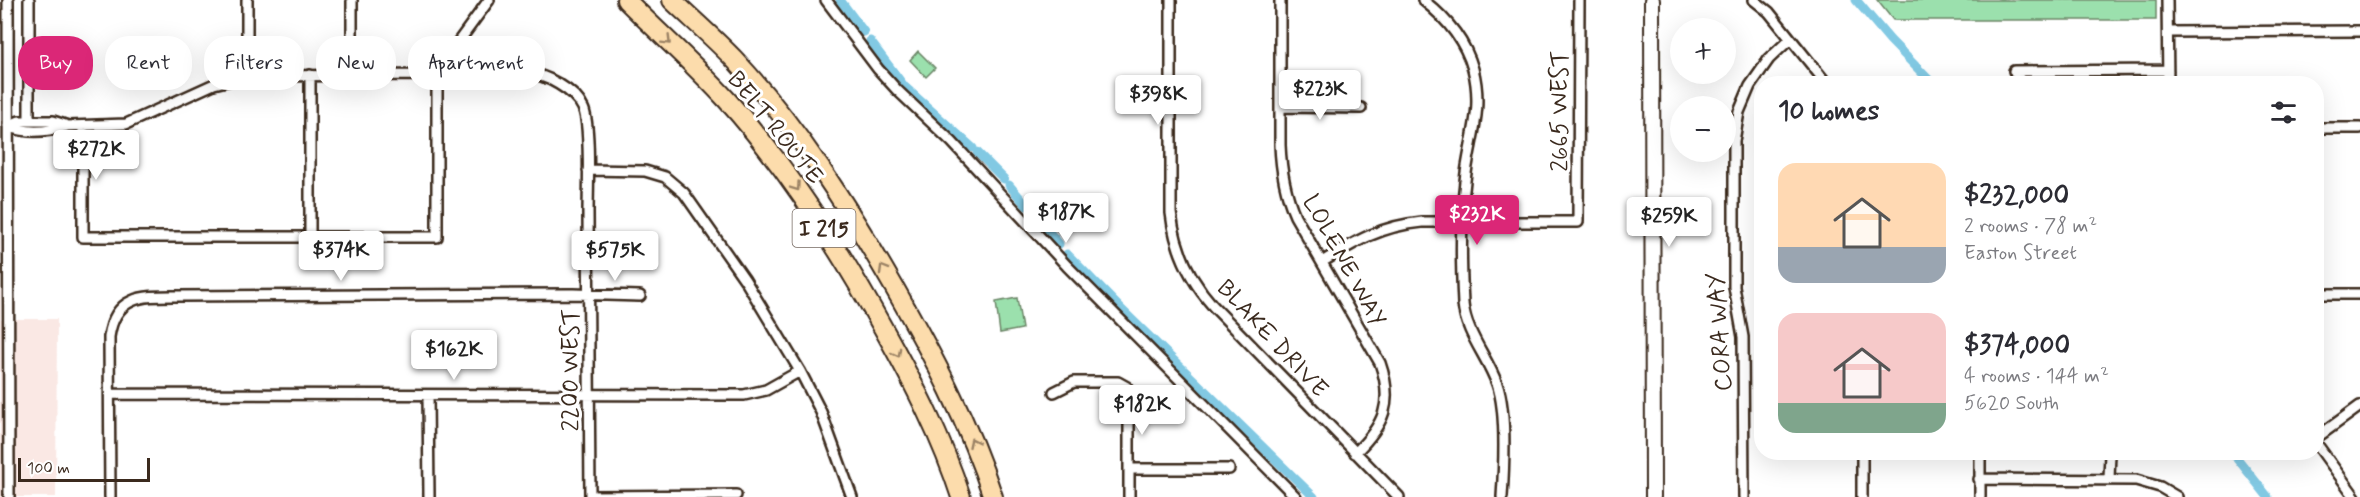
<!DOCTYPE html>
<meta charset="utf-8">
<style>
body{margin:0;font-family:Mynerve,sans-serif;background:#f2f2f3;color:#2b2b33;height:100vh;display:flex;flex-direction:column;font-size:22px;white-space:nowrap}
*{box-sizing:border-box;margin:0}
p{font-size:20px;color:#7c7c81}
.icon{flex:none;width:33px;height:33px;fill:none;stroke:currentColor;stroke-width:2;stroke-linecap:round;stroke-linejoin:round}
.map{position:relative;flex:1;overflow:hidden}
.details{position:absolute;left:1754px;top:76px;width:570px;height:384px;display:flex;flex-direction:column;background:#fff;border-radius:24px;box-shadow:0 6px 24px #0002}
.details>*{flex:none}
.guide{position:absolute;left:18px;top:36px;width:570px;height:54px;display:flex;gap:12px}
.buttons{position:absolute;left:1670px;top:18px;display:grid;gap:12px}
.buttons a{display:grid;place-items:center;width:66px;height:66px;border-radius:50%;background:#fff;box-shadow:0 6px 24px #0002;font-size:30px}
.scale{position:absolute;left:18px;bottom:15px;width:132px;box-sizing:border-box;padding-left:6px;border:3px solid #3b2a1e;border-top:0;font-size:16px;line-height:21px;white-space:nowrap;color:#3b2a1e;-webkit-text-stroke:4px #fff;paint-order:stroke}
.price{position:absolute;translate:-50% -51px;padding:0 14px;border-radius:6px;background:#fff;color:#222;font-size:20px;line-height:39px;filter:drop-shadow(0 2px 3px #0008)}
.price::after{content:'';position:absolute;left:50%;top:36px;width:18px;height:14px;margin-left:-9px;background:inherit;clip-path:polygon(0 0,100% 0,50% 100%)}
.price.current{background:#db2777;color:#fff}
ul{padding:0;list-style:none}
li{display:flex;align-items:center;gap:18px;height:150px;padding:0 24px}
li span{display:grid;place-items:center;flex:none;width:168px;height:120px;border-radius:18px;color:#555}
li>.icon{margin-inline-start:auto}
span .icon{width:72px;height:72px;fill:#fffc;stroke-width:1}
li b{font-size:26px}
h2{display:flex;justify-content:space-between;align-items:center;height:72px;padding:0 24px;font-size:26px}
.chip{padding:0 21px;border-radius:24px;background:#fff;box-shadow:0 6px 24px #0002;font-size:21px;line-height:54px}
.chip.current{background:#db2777;color:#fff}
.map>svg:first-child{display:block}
.built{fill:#fae8e4}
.green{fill:#9be0ad;stroke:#6b8566;stroke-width:1.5}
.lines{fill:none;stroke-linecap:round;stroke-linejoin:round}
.canal{stroke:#82c9e3;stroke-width:9}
.street-casing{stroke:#3b2a1e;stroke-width:14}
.secondary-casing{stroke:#3b2a1e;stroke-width:18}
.highway-casing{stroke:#3b2a1e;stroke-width:22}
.street{stroke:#fff;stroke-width:9}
.secondary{stroke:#fff;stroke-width:14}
.highway{stroke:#fcdcac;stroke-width:18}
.oneway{stroke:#9c8365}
.labels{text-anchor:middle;stroke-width:6;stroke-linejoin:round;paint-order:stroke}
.shield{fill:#fff;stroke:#766a62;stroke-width:1.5}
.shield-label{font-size:22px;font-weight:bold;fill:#3b2a1e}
.street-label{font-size:24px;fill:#3b2a1e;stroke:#fff}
</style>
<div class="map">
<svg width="2360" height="497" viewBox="0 0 2360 497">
<rect width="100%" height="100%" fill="#fff"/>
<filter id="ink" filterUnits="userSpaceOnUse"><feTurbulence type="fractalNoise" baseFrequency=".0167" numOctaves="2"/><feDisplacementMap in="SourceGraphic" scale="12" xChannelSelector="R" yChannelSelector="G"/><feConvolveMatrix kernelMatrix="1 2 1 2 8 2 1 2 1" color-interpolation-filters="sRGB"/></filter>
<g filter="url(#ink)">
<path class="built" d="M0,0L1,319H57L56,497H0Z"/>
<path class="green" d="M1877,0H2156V20H1893Z
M918,51L935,68L926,77L910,60Z
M1017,298L1022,329L1000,333L996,302Z"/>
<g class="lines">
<path class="canal" d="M840,0L864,32
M1856,0L1890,40L1933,84
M870,41L904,86L973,148
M977,152L1004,179
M1009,185L1027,206
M1032,212L1059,244
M1067,254L1119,307L1314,497
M2233,453L2268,497"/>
<g class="street-casing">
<path id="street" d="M8,0L9,497
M29,0V121
M247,0V76
M352,0V75
M826,0L878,69L897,90L952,142L1067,266L1296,497
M1171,0V213C1175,249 1189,279 1213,306L1399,497
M1280,0V145C1281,170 1285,193 1295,216L1380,363C1394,403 1384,425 1355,453
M1423,0C1446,18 1465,40 1473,69C1484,111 1469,141 1465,181C1460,221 1461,265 1463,304C1466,334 1487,356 1497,384C1507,411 1504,467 1502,497
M1754,0L1769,12L1827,84
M2167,0L2168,84
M2168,32L2360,31
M2014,71L2168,70
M2014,71L2023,84
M527,73C545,74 575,90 583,108C591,124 588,191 588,213C588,307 589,402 590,497
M310,75V237
M1280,107L1361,108
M8,126L19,121H53L68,126L126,124L214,84L247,76L436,75
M8,126C27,134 48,132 68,126
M83,126V237H437V71L489,0
M2316,128H2360
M588,170L645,171L665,177L684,193L745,280L800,371L821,412L852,497
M1322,262C1356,241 1381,226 1422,222H1578L1579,0
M2316,294H2360
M1054,392L1074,382H1118L1127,387L1129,396V497
M110,394L744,395L766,390L800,371
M428,395L429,497
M2316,438L2360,406
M2316,443L2355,497
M1862,453V497
M1129,469H1229
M1979,479L2136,480L2160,487L2177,497
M2109,479L2110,453
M590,496L736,495
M110,497L109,337C115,294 144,296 179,296L573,294L640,296
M1744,497L1743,337L1734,287V141L1739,112L1750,86L1769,59L1790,39
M1980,497V453"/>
</g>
<g class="secondary-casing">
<path id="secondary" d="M1652,0L1653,497"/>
</g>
<g class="highway-casing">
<path id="highway" d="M626,0C659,33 695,65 726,99C788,168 838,247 883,328C913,382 942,438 961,497
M672,0C693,20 715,39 735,60C798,128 848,207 894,287C932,354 969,423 993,497"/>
</g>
<use href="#street" class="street"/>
<use href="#secondary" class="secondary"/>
<use href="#highway" class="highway"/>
</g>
<defs><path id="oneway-chevron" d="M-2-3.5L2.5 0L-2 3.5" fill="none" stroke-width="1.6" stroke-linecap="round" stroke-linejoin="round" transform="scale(1.5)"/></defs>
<g class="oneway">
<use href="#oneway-chevron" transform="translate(667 41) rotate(45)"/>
<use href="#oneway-chevron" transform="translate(796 187) rotate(55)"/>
<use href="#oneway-chevron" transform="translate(883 269) rotate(-120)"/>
<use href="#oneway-chevron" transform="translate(897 353) rotate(61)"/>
<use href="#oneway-chevron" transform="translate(973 442) rotate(-115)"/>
</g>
</g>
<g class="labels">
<rect class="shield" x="792.5" y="209" width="63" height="38" rx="4.5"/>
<g class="shield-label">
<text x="824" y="236">I 215</text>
</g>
<g class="street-label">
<text transform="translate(1559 111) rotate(-90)" y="8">2665 WEST</text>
<text transform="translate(776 127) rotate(51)" y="8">BELT ROUTE</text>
<text transform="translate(1345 260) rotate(61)" y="8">LOLENE WAY</text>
<text transform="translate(1719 332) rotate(-94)" y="8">CORA WAY</text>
<text transform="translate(1273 338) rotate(47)" y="8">BLAKE DRIVE</text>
<text transform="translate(570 370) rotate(-90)" y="8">2200 WEST</text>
</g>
</g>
</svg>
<div class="buttons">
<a>+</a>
<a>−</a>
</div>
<div class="scale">100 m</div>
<b class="price" style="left:1320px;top:121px">$223K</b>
<b class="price" style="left:1158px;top:126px">$398K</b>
<b class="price" style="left:96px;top:181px">$272K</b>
<b class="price" style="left:1066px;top:244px">$187K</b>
<b class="price current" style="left:1477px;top:246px">$232K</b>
<b class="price" style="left:1669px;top:248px">$259K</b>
<b class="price" style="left:341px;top:282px">$374K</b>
<b class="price" style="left:615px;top:282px">$575K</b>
<b class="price" style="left:454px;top:381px">$162K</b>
<b class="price" style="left:1142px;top:436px">$182K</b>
<div class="guide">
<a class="chip current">Buy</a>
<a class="chip">Rent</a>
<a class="chip">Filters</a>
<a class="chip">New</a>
<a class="chip">Apartment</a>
</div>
<section class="details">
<h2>10 homes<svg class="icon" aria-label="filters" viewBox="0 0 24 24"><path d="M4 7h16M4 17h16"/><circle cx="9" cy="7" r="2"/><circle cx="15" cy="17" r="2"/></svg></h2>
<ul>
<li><span style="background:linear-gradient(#ffd9b3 70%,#9aa5b1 0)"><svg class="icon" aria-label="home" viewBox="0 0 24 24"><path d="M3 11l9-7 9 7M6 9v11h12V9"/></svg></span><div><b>$232,000</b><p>2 rooms · 78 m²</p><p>Easton Street</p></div></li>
<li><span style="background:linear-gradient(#f6c9c9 75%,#7fa58c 0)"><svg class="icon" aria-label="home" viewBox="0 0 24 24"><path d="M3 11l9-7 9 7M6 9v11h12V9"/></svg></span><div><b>$374,000</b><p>4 rooms · 144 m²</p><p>5620 South</p></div></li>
</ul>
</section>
</div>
